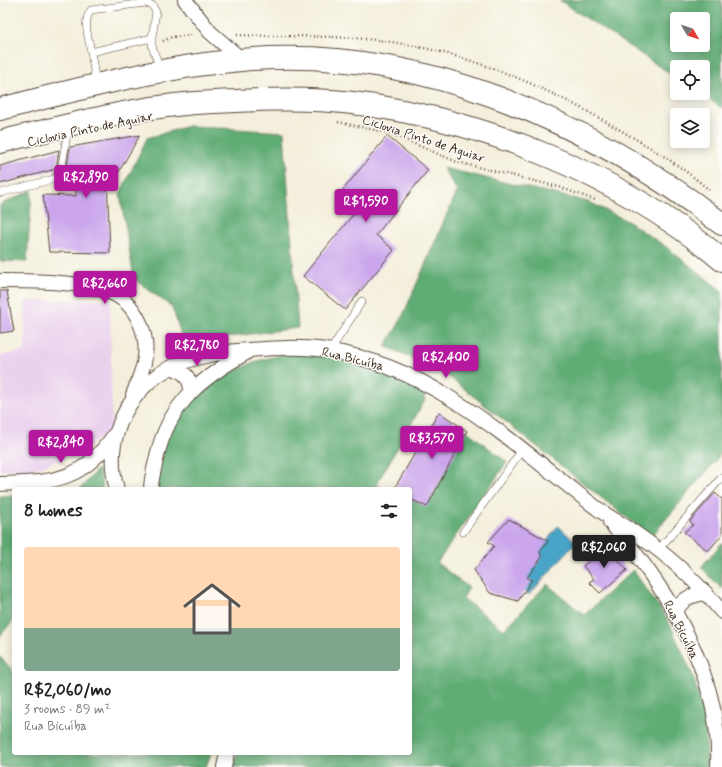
<!DOCTYPE html>
<meta charset="utf-8">
<style>
body{margin:0;font-family:Mynerve,sans-serif;background:#f2f2f2;color:#202124;height:100vh;display:flex;flex-direction:column;font-size:15px;white-space:nowrap}
*{box-sizing:border-box;margin:0}
p{font-size:13px;color:#757577}
.icon{flex:none;width:22px;height:22px;fill:none;stroke:currentColor;stroke-width:2;stroke-linecap:round;stroke-linejoin:round}
.map{position:relative;flex:1;overflow:hidden}
.details{position:absolute;left:12px;top:487px;width:400px;height:268px;display:flex;flex-direction:column;background:#fff;border-radius:4px;box-shadow:0 2px 10px #0003}
.details>*{flex:none}
.needle{width:26px;rotate:129deg}
.fabs{position:absolute;left:670px;top:12px;display:grid;gap:8px}
.fabs a{display:grid;place-items:center;width:40px;height:40px;border-radius:4px;background:#fff;box-shadow:0 2px 10px #0003;font-size:20px}
.price{position:absolute;translate:-50% -34px;padding:0 9px;border-radius:4px;background:#b5179e;color:#fff;font-size:13px;line-height:26px;filter:drop-shadow(0 1px 2px #0008)}
.price::after{content:'';position:absolute;left:50%;top:24px;width:12px;height:9px;margin-left:-6px;background:inherit;clip-path:polygon(0 0,100% 0,50% 100%)}
.price.on{background:#222;color:#fff}
ul{padding:0;list-style:none}
li{display:grid;align-content:center;gap:8px;height:212px;padding:0 12px}
li+li{border-top:1px solid #e0e0e0}
li span{display:grid;place-items:center;height:124px;border-radius:4px;color:#555}
li>.icon{margin-inline-start:auto}
span .icon{width:72px;height:72px;fill:#fffc;stroke-width:1}
li b{font-size:17px}
h2{display:flex;justify-content:space-between;align-items:center;height:48px;padding:0 12px;font-size:17px}
.map>svg:first-child{display:block}
.built{fill:#ead1ed}
.forest{fill:#60ac75;stroke:#4e6b4a;fill-rule:evenodd}
.water{fill:#4aa5c8;stroke:#426873}
.building{fill:#cba6ec}
.lines{fill:none;stroke-linecap:round;stroke-linejoin:round}
.service-casing{stroke:#57483a;stroke-width:8}
.minor-casing{stroke:#57483a;stroke-width:16}
.primary-casing{stroke:#57483a;stroke-width:24}
.path{stroke:#57483a;stroke-width:2.5;stroke-dasharray:1 3;stroke-linecap:butt}
.service{stroke:#fff;stroke-width:7}
.minor{stroke:#fff;stroke-width:14}
.primary{stroke:#fff;stroke-width:22}
.labels{text-anchor:middle;stroke-width:3;stroke-linejoin:round;paint-order:stroke}
.street-label{font-size:13px;fill:#3b2a1e;stroke:#fdfcf7}
</style>
<div class="map">
<svg width="722" height="767" viewBox="0 0 722 767">
<rect width="100%" height="100%" fill="#fdfcf7"/>
<filter id="ink" filterUnits="userSpaceOnUse"><feTurbulence type="fractalNoise" baseFrequency=".025" numOctaves="2"/><feDisplacementMap in="SourceGraphic" scale="8" xChannelSelector="R" yChannelSelector="G"/><feConvolveMatrix kernelMatrix="1 2 1 2 8 2 1 2 1" color-interpolation-filters="sRGB"/></filter>
<filter id="wash" filterUnits="userSpaceOnUse"><feTurbulence type="fractalNoise" baseFrequency=".012" numOctaves="4" result="noise"/><feDisplacementMap in="SourceGraphic" scale="16" xChannelSelector="R" yChannelSelector="G"/><feGaussianBlur stdDeviation="0.9" result="paint"/><feColorMatrix in="noise" values="0 0 0 0 0 0 0 0 0 0 0 0 0 0 0 0 0 1.4 0 .05"/><feComposite in="paint" operator="in"/></filter>
<g filter="url(#wash)">
<rect width="100%" height="100%" fill="#f4efdc"/>
<path class="built" d="M110,299L112,431L75,454L37,468L0,470V394L3,393L0,356L25,351V301Z"/>
<path class="forest" d="M559,0H722V108L699,93H703V67H677V78ZM677,19H703V45H677Z
M188,126L284,132L298,328L212,339L185,347L172,307L134,279L120,194L147,138Z
M443,168L589,202L629,222L665,246L722,291V453L651,537L443,372L385,346L400,322L457,191Z
M32,190L27,262L0,261V205Z
M321,345L418,378L425,400L376,485L386,489H156L165,437L188,403L222,376L257,361Z
M467,431L507,462L437,563L469,588L463,598L504,630L547,584L584,615L633,570L668,620L693,676L706,723L707,767H233L238,753H410V499L426,506Z
M98,469L103,489H80Z
M14,495V620L0,636V496Z
M722,543V589L701,567Z
M0,657L14,672V753H211L206,767H0Z"/>
<path class="water" d="M558,526L576,542L529,595L516,583Z"/>
<g id="blocks">
<path class="building" d="M140,135L117,175L107,177L110,253L49,252L43,195L76,196L73,165L67,166L70,147Z
M387,136L428,170L376,235L394,250L345,310L303,276L356,211L338,196Z
M59,150L56,169L0,184V166Z
M0,291H7L14,331L0,333Z
M439,412L467,431L427,507L410,499V489H394Z
M715,493L722,499V535L708,551L684,532L693,525L690,521Z
M509,519L548,541L540,552L542,557L527,578L532,580L518,601L490,593L474,570L494,546L488,542Z
M606,546L627,570L600,593L589,582L594,579L583,566Z"/>
</g>
</g>
<g filter="url(#ink)">
<use href="#blocks" fill-opacity="0" stroke="#57483a" stroke-width="1"/>
<g class="lines">
<g class="service-casing">
<path id="service" d="M91,52C89,39 82,21 91,10L145,3L152,5L156,12L152,38
M96,83L91,52L152,38V46L160,69
M0,193L54,179L61,171L68,129
M330,351L362,301
M463,532L522,450
M658,550L722,477"/>
</g>
<g class="minor-casing">
<path id="minor" d="M185,0L210,32L242,60
M0,281C34,281 77,281 109,292C137,302 150,336 144,363C141,374 137,384 133,395
M171,367C184,372 190,376 191,390
M0,484C54,482 82,482 115,434
M117,489C105,450 119,409 149,382C176,358 213,353 248,350C275,348 303,346 331,351C438,369 515,446 598,509C611,519 625,525 638,535C669,556 698,583 722,612
M151,489C151,478 155,466 157,456C169,404 201,378 246,353
M610,522C668,590 722,674 718,767
M675,613C682,599 690,595 706,593
M224,767L227,753"/>
</g>
<g class="primary-casing">
<path id="primary" d="M0,109C79,89 160,67 241,60C415,44 587,120 722,224
M0,142C64,126 130,108 195,103C247,100 301,97 353,103C482,119 622,176 722,260"/>
</g>
<path class="path" d="M237,35C283,37 330,35 376,40C466,50 550,88 627,134C655,150 684,168 709,190
M163,41L172,37L193,35
M338,122L389,133L457,162L559,187L595,200"/>
<use href="#service" class="service"/>
<use href="#minor" class="minor"/>
<use href="#primary" class="primary"/>
</g>
</g>
<g class="labels">
<g class="street-label">
<text transform="translate(90 128) rotate(-12)" y="5">Ciclovia Pinto de Aguiar</text>
<text transform="translate(424 138) rotate(18)" y="5">Ciclovia Pinto de Aguiar</text>
<text transform="translate(353 358) rotate(14)" y="5">Rua Bicuíba</text>
<text transform="translate(682 629) rotate(63)" y="5">Rua Bicuíba</text>
</g>
</g>
</svg>
<div class="fabs">
<a><svg class="needle" viewBox="-14 -14 28 28"><path d="M0-13l5 13h-10z" fill="#e53935"/><path d="M0 13l5-13h-10z" fill="#757577"/></svg></a>
<a><svg class="icon" aria-label="locate" viewBox="0 0 24 24"><circle cx="12" cy="12" r="6"/><path d="M12 2v4M12 18v4M2 12h4M18 12h4"/></svg></a>
<a><svg class="icon" aria-label="layers" viewBox="0 0 24 24"><path d="M12 4l9 5-9 5-9-5zM3 14l9 5 9-5"/></svg></a>
</div>
<b class="price" style="left:86px;top:199px">R$2,890</b>
<b class="price" style="left:366px;top:223px">R$1,590</b>
<b class="price" style="left:105px;top:305px">R$2,660</b>
<b class="price" style="left:197px;top:367px">R$2,780</b>
<b class="price" style="left:446px;top:379px">R$2,400</b>
<b class="price" style="left:432px;top:460px">R$3,570</b>
<b class="price" style="left:61px;top:464px">R$2,840</b>
<b class="price on" style="left:604px;top:569px">R$2,060</b>
<section class="details">
<h2>8 homes<svg class="icon" aria-label="filters" viewBox="0 0 24 24"><path d="M4 7h16M4 17h16"/><circle cx="9" cy="7" r="2"/><circle cx="15" cy="17" r="2"/></svg></h2>
<ul>
<li><span style="background:linear-gradient(#ffd9b3 65%,#7fa58c 0)"><svg class="icon" aria-label="home" viewBox="0 0 24 24"><path d="M3 11l9-7 9 7M6 9v11h12V9"/></svg></span><div><b>R$2,060/mo</b><p>3 rooms · 89 m²</p><p>Rua Bicuíba</p></div></li>
</ul>
</section>
</div>
